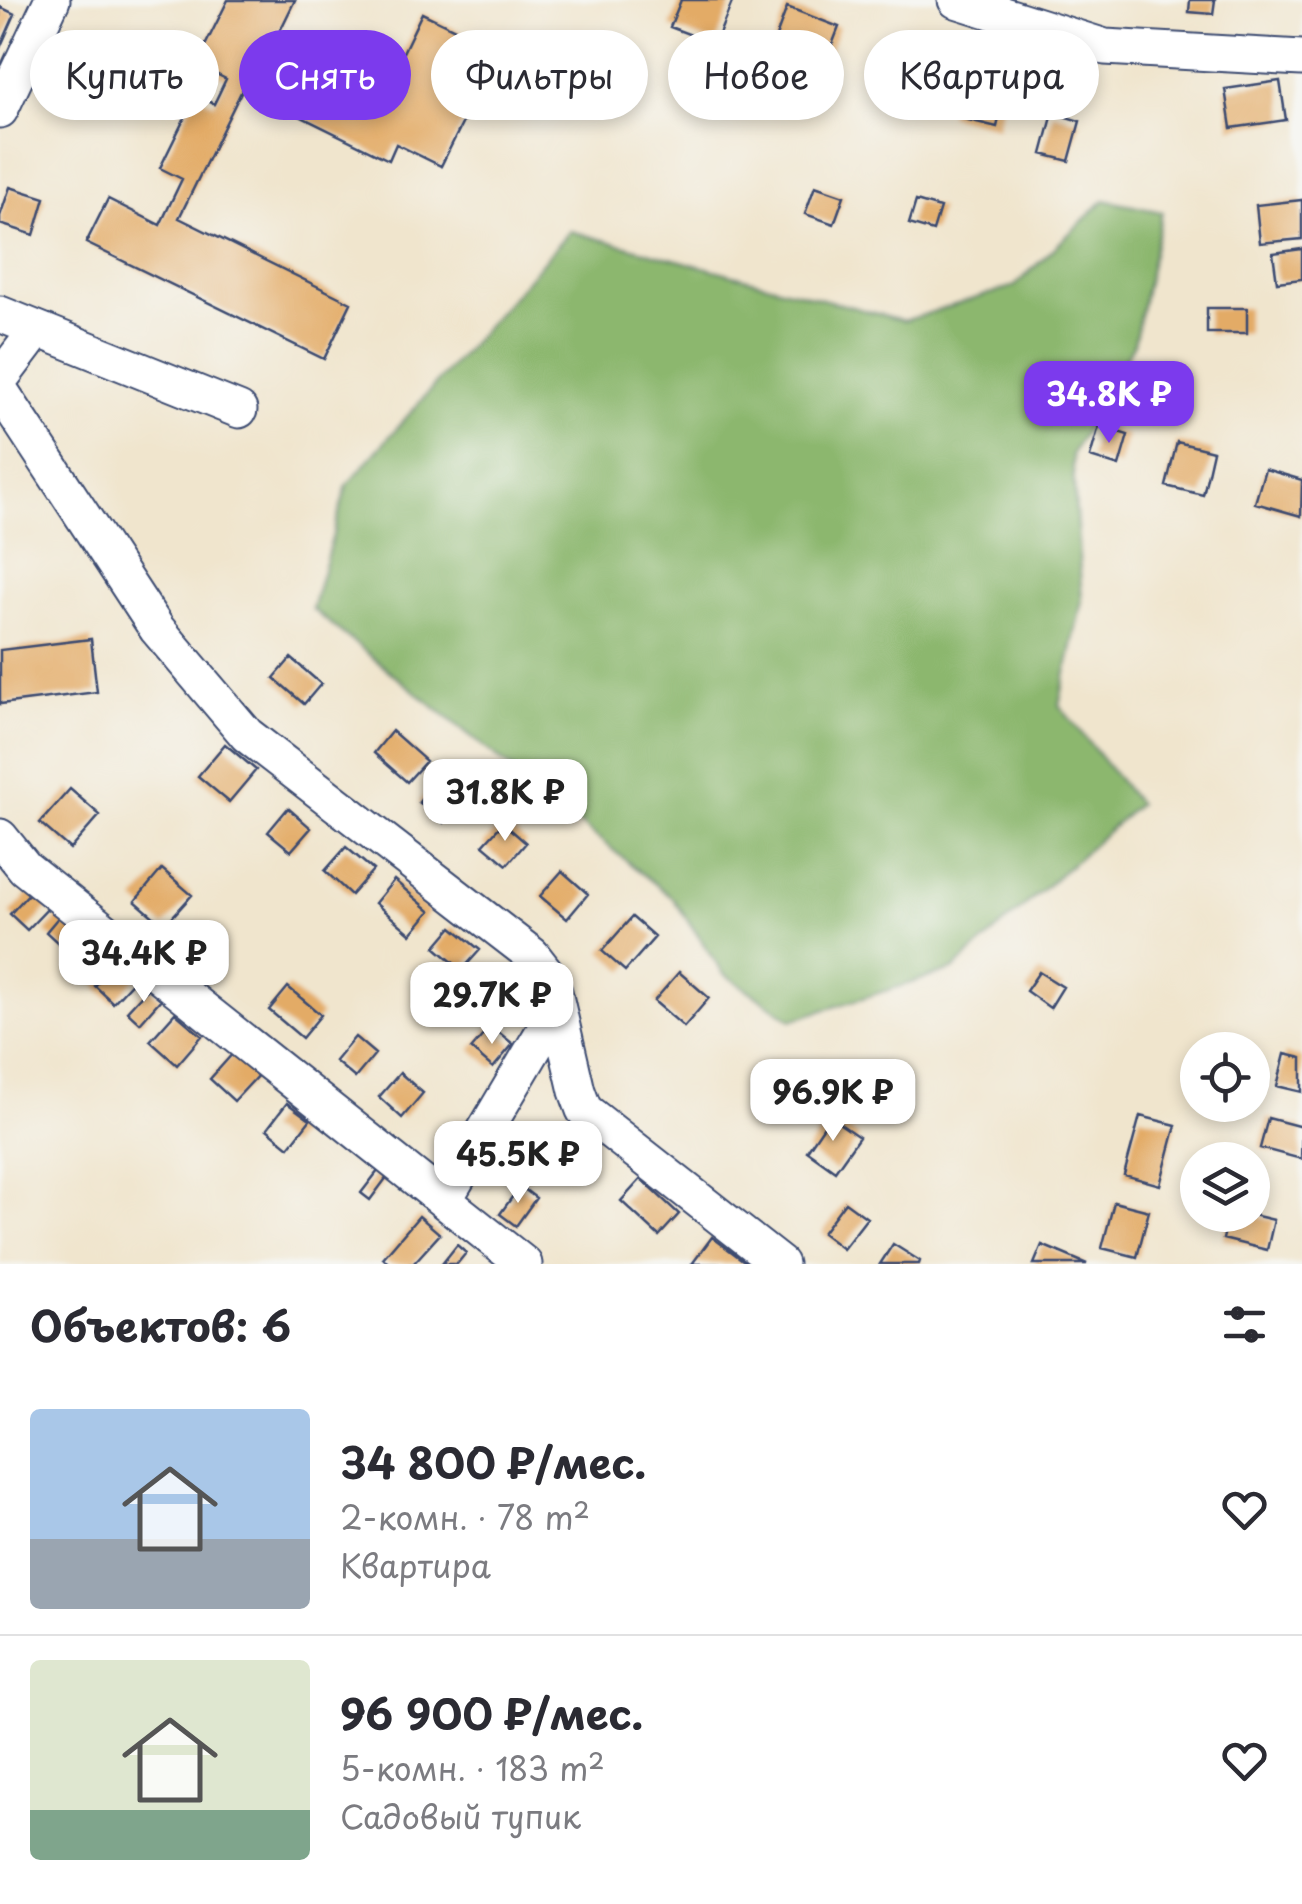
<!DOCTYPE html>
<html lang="ru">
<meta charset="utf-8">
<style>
body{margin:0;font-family:"Playpen Sans",sans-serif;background:#f2f2f3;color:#2b2b33;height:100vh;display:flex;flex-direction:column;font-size:38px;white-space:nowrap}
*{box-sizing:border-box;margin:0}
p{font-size:32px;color:#7c7c81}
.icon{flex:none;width:55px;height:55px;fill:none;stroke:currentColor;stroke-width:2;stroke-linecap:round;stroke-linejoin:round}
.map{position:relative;height:1264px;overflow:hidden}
.side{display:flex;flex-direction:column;background:#fff;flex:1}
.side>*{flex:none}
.hud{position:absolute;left:30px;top:30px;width:1242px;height:90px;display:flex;gap:20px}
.controls{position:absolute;left:1180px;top:1032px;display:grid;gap:20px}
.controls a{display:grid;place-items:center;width:90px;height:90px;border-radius:50%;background:#fff;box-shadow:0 5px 15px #0003;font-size:50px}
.price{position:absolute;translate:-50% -85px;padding:0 22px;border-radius:20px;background:#fff;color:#222;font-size:32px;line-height:65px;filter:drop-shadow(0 2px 5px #0008)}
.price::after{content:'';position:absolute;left:50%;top:60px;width:30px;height:22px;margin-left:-15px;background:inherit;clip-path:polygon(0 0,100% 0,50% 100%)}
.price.active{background:#7c3aed;color:#fff}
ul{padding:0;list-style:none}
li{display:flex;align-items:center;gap:30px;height:250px;padding:0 30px}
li+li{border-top:2px solid #e1e1e2}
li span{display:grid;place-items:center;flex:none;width:280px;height:200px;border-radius:10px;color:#555}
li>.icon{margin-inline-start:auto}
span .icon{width:120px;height:120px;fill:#fffc;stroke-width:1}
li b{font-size:42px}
h2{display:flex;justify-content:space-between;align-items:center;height:120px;padding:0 30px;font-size:42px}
.chip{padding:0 35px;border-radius:45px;background:#fff;box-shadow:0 5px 15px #0003;font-size:35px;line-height:90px}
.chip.active{background:#7c3aed;color:#fff}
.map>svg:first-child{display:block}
.forest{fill:#8cb76e;stroke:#547366;stroke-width:2.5}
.building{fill:#e3ab66}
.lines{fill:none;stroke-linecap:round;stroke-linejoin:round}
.minor-casing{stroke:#3b4a6f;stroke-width:39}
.minor{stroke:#fff;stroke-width:35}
</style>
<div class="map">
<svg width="1302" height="1264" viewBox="0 0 1302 1264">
<rect width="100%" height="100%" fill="#f6f6f2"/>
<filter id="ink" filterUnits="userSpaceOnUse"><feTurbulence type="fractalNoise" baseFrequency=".01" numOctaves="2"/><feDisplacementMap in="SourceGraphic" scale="20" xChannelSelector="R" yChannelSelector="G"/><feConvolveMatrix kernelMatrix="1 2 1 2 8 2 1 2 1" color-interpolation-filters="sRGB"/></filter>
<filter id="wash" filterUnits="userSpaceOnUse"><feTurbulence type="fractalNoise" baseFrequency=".0048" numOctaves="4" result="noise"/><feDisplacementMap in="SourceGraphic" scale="40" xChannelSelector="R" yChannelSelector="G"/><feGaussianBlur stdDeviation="2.25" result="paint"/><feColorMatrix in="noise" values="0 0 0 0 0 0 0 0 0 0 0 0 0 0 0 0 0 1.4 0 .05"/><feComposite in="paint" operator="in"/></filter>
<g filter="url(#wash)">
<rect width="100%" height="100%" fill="#f0e5cd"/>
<path class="forest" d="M1104,200L1162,212L1134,343L1072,454L1082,601L1059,705L1138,804L953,970L792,1020L723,973L673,898L312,609L347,485L570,231L904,321L1015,286Z"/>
<g id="blocks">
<path class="building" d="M228,0H295L277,37L385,90L422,13L484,43L465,83L479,90L441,166L396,144L389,160L243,88L179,218L351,303L324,359L86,243L108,199L160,225L182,179L160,168L196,95L214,104L226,79L196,64Z
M681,0H733L715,44L670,27Z
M1190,0H1215L1213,14L1189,12Z
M0,7L15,14L0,48Z
M787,7L839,27L825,63L774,42Z
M957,81L1005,93L997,127L948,115Z
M1280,81L1286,120L1231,128L1225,89Z
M1053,113L1080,121L1069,161L1042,154Z
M815,186L844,196L834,224L805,214Z
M10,187L45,198L34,235L0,224V216Z
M1302,200V239L1260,243L1256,205Z
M916,201L940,208L933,231L909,224Z
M1302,249V279L1277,282L1273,253Z
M1207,308H1247V333H1207Z
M1099,426L1128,435L1119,466L1090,457Z
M1177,442L1213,451L1203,495L1166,486Z
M1265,469L1302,480L1301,516L1255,503Z
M91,639L97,692L0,704V650Z
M291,658L321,684L304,704L274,678Z
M392,731L426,761L407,782L374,753Z
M225,744L256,770L229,802L198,776Z
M439,778L464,800L444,823L419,802Z
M70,789L100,815L70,849L40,823Z
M288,808L311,828L291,851L268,832Z
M503,823L526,843L507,865L483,845Z
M346,847L373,870L351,895L325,871Z
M162,869L192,895L164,926L135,901Z
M562,871L588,894L567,919L540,896Z
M394,880L430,911L411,934L375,903Z
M33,889L51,905L27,930L10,914Z
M61,914L87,937L71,955L46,932Z
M632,917L655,937L625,971L602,951Z
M452,927L480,950L462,970L435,947Z
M121,958L139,975L113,1003L95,986Z
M679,972L709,998L684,1027L654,1001Z
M1039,972L1063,987L1050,1008L1026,991Z
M516,977L536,994L520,1014L500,996Z
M149,987L161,999L140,1023L127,1011Z
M288,987L321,1015L302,1038L269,1010Z
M175,1013L202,1036L177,1065L150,1041Z
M491,1026L513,1044L493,1068L471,1049Z
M355,1037L375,1054L355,1078L335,1061Z
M235,1051L260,1073L234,1101L210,1079Z
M1285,1054L1302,1058V1092L1277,1086Z
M400,1073L423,1093L402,1118L379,1097Z
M287,1103L310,1120L289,1147L267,1129Z
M1140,1116L1176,1125L1160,1185L1124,1175Z
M830,1117L859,1137L835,1171L807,1151Z
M1268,1118L1302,1127L1301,1159L1260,1148Z
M378,1171L387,1177L370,1200L361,1193Z
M641,1179L679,1214L659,1236L621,1201Z
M520,1186L536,1198L516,1226L500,1214Z
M845,1202L867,1218L843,1249L822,1233Z
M1114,1202L1149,1211L1137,1257L1102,1248Z
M1229,1215H1253L1274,1220L1267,1250L1223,1239Z
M419,1216L440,1234L413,1264H389L383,1258Z
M712,1237L748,1264H692Z
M893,1244L920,1261L919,1264H880Z
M457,1245L466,1253L457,1264H442Z
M1042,1245L1087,1264H1034Z"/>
</g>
</g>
<g filter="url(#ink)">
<use href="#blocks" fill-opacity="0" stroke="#3b4a6f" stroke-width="2.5"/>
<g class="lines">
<g class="minor-casing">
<path id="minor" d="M956,0L1105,47L1302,58
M0,110L52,0
M0,314L239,410
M0,379L37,330
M0,390L157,629L247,735L532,955L546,973L554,992L577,1091L584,1110L780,1264
M0,837L25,868L524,1264
M444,1200L557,1009"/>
</g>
<use href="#minor" class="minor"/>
</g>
</g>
</svg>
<div class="controls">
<a><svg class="icon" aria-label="locate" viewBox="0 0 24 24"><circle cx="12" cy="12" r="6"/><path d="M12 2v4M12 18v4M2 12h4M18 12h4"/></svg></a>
<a><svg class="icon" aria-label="layers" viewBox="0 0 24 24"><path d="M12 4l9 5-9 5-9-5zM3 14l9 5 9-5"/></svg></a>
</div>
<b class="price active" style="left:1109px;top:446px">34.8K ₽</b>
<b class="price" style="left:505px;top:844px">31.8K ₽</b>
<b class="price" style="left:144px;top:1005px">34.4K ₽</b>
<b class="price" style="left:492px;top:1047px">29.7K ₽</b>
<b class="price" style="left:833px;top:1144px">96.9K ₽</b>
<b class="price" style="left:518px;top:1206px">45.5K ₽</b>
<div class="hud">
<a class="chip">Купить</a>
<a class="chip active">Снять</a>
<a class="chip">Фильтры</a>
<a class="chip">Новое</a>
<a class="chip">Квартира</a>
</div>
</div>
<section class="side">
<h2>Объектов: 6<svg class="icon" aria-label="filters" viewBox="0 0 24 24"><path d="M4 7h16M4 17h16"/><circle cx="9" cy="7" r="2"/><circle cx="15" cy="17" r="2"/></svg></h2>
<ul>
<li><span style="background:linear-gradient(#a9c7e8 65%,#9aa5b1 0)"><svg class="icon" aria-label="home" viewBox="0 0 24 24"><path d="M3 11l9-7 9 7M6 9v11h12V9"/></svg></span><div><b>34 800 ₽/мес.</b><p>2-комн. · 78 m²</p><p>Квартира</p></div><svg class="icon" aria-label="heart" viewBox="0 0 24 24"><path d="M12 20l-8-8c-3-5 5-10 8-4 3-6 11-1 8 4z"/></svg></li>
<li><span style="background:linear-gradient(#dfe7d0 75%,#7fa58c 0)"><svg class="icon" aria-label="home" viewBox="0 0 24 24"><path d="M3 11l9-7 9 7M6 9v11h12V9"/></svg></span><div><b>96 900 ₽/мес.</b><p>5-комн. · 183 m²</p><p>Садовый тупик</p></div><svg class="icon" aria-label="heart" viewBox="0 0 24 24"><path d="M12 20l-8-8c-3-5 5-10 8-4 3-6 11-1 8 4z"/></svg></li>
</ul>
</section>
